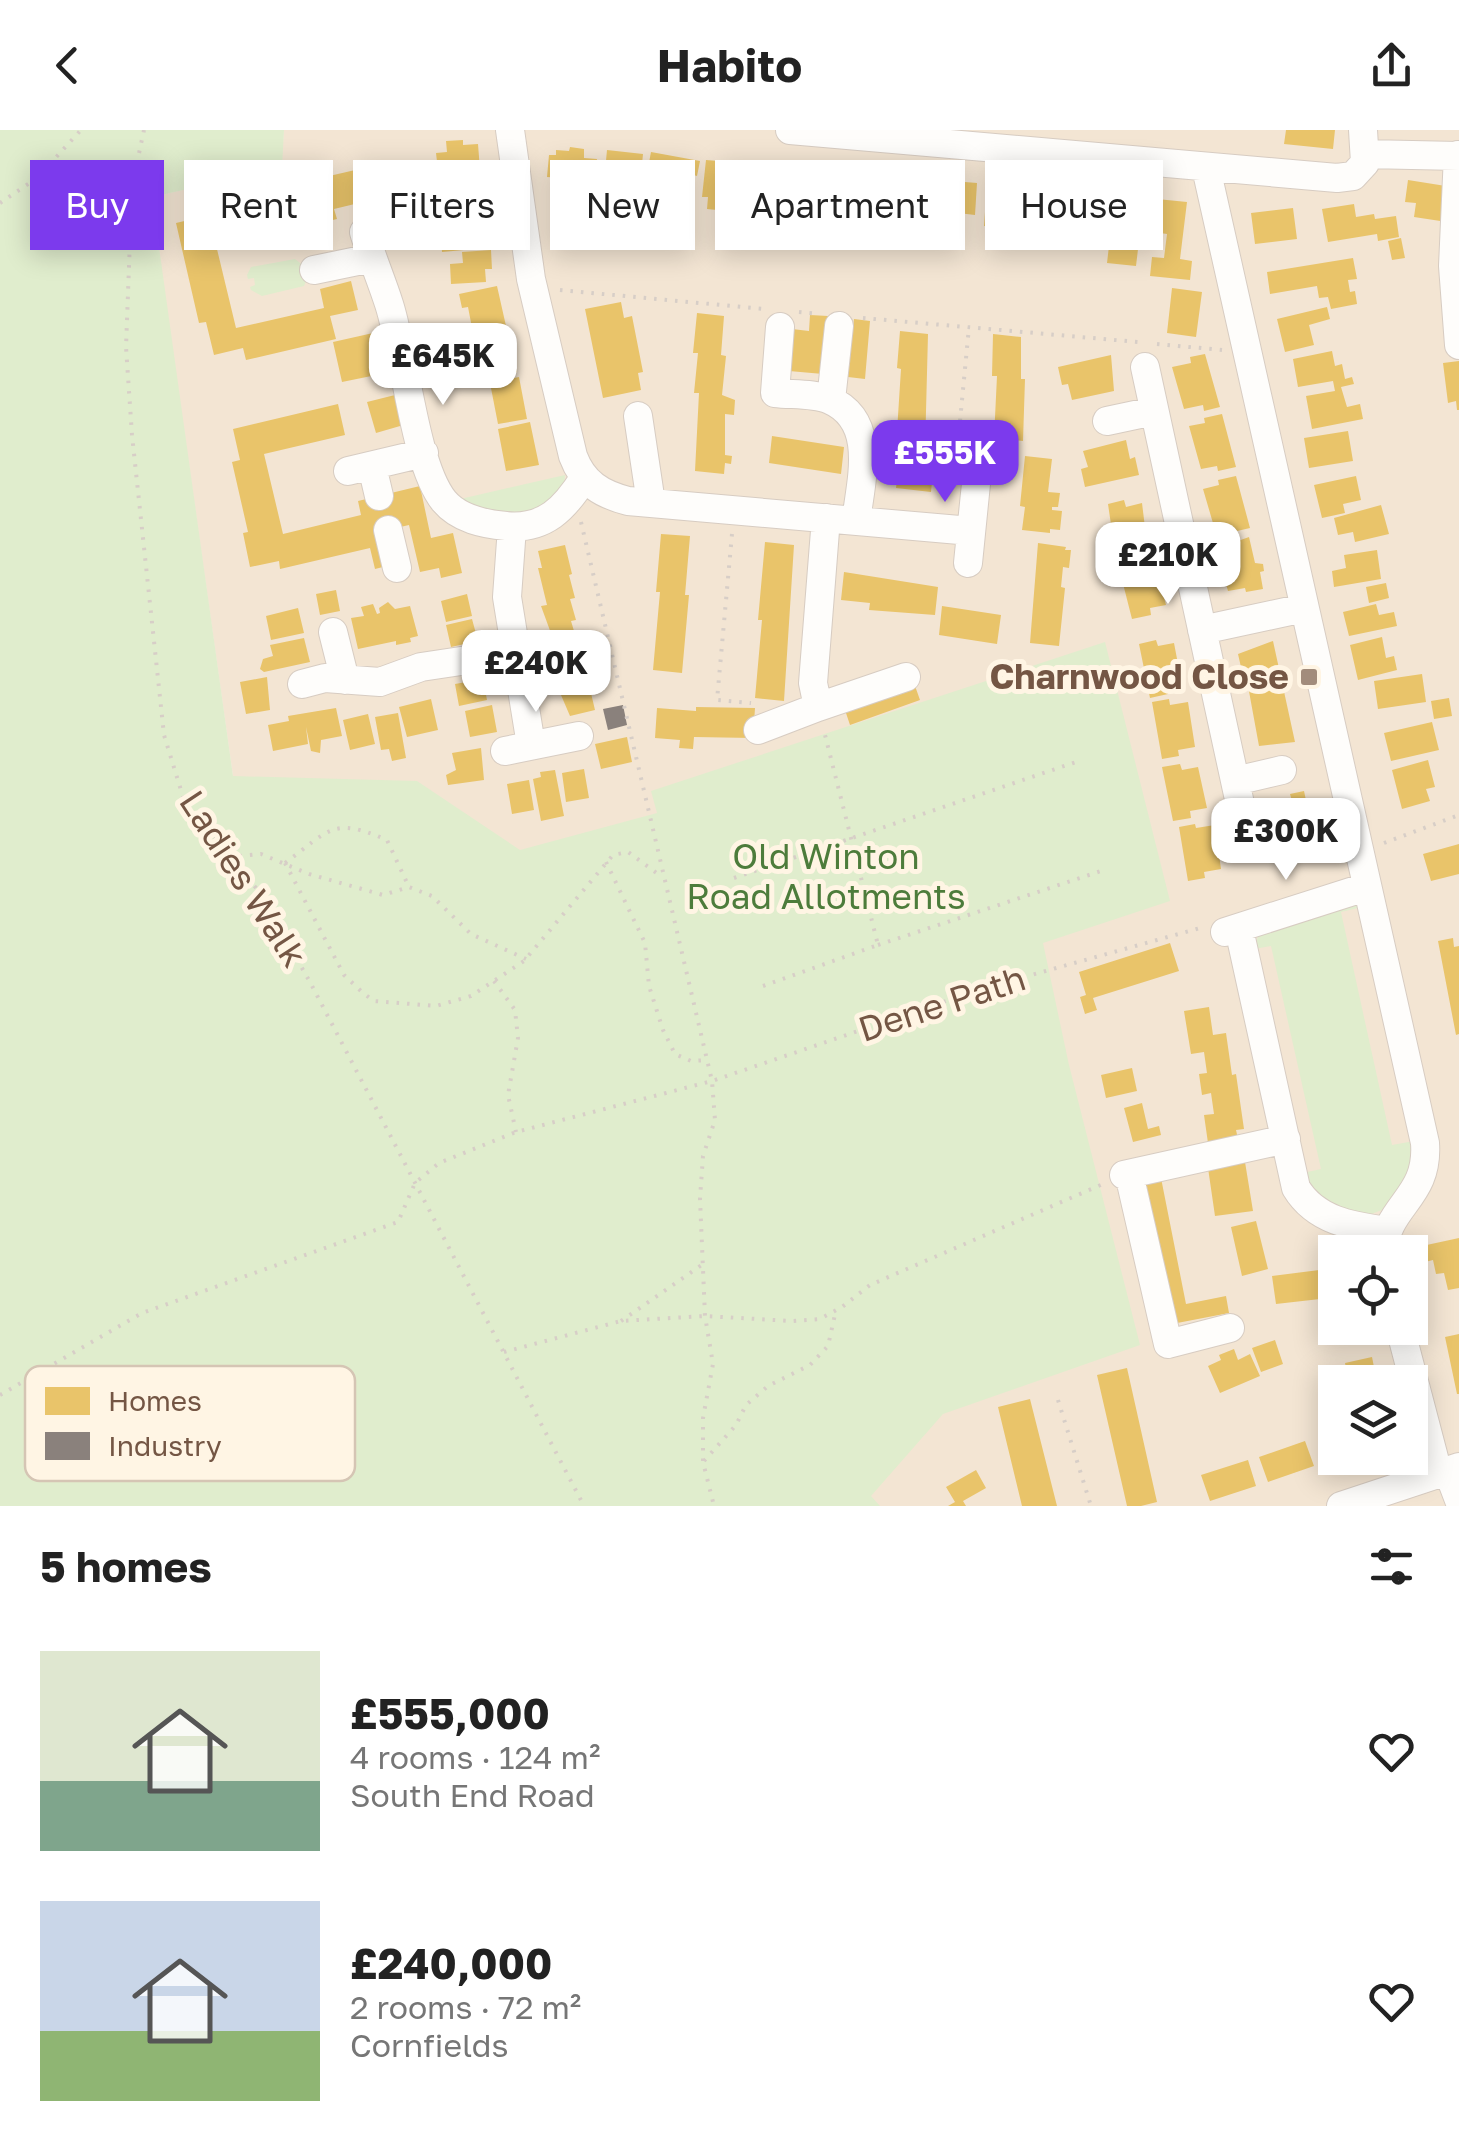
<!DOCTYPE html>
<meta charset="utf-8">
<style>
body{margin:0;font-family:"Golos Text",sans-serif;background:#f2f2f2;color:#222;height:100vh;display:flex;flex-direction:column;font-size:38px;white-space:nowrap}
*{box-sizing:border-box;margin:0}
p{font-size:32px;color:#767676}
.icon{flex:none;width:55px;height:55px;fill:none;stroke:currentColor;stroke-width:2;stroke-linecap:round;stroke-linejoin:round}
.map{position:relative;height:1376px;overflow:hidden}
.details{display:flex;flex-direction:column;background:#fff;flex:1}
.details>*{flex:none}
.top-card{position:absolute;left:30px;top:30px;width:1400px;height:90px;display:flex;gap:20px}
.buttons{position:absolute;left:1318px;top:1105px;display:grid;gap:20px}
.buttons a{display:grid;place-items:center;width:110px;height:110px;border-radius:0px;background:#fff;box-shadow:0 5px 25px #0003;font-size:50px}
.price{position:absolute;translate:-50% -85px;padding:0 22px;border-radius:20px;background:#fff;color:#222;font-size:32px;line-height:65px;filter:drop-shadow(0 2px 5px #0008)}
.price::after{content:'';position:absolute;left:50%;top:60px;width:30px;height:22px;margin-left:-15px;background:inherit;clip-path:polygon(0 0,100% 0,50% 100%)}
.price.current{background:#7c3aed;color:#fff}
ul{padding:0;list-style:none}
li{display:flex;align-items:center;gap:30px;height:250px;padding:0 40px}
li span{display:grid;place-items:center;flex:none;width:280px;height:200px;border-radius:0px;color:#555}
li>.icon{margin-inline-start:auto}
span .icon{width:120px;height:120px;fill:#fffc;stroke-width:1}
li b{font-size:42px}
h2{display:flex;justify-content:space-between;align-items:center;height:120px;padding:0 40px;font-size:42px}
.tag{padding:0 35px;border-radius:0px;background:#fff;box-shadow:0 5px 25px #0003;font-size:35px;line-height:90px}
.tag.current{background:#7c3aed;color:#fff}
header{display:flex;justify-content:space-between;align-items:center;height:130px;padding:0 40px;background:#fff;font-size:45px;font-weight:700}
.map>svg:first-child{display:block}
.residential{fill:#f3e5d3;fill-rule:evenodd}
.green{fill:#e0edcd}
.homes{fill:#e9c46a}
.industry{fill:#8a817c}
.lines{fill:none;stroke-linecap:round;stroke-linejoin:round}
.minor-casing{stroke:#d7ccc2;stroke-width:30}
.path{stroke:#d7cec7;stroke-width:4;stroke-dasharray:2.5 8;stroke-linecap:butt}
.minor{stroke:#fefdfb;stroke-width:28}
.poi-dot{fill:#a28c7c;stroke:#fff5e4;stroke-width:4}
.labels{text-anchor:middle;stroke-width:10;stroke-linejoin:round;paint-order:stroke}
.poi-label{font-size:35px;font-weight:bold;fill:#745644;stroke:#fff5e4;text-anchor:end}
.park-label{font-size:35px;fill:#4d7c3b;stroke:#fff5e4}
.street-label{font-size:35px;fill:#745644;stroke:#fff5e4}
.key{fill:#fff5e4;stroke:#d5c5b4;stroke-width:2.5}
.key-label{font-size:28px;fill:#745644}
</style>
<header><svg class="icon" aria-label="back" viewBox="0 0 24 24"><path d="M15 5l-7 7 7 7"/></svg>Habito<svg class="icon" aria-label="share" viewBox="0 0 24 24"><path d="M12 15V3M7 8l5-5 5 5M5 13v7h14v-7"/></svg></header>
<div class="map">
<svg width="1459" height="1376" viewBox="0 0 1459 1376">
<rect width="100%" height="100%" fill="#f6efe4"/>
<path class="residential" d="M284,0H1459V1376H694L233,646L151,67L281,38ZM1335,1122H1410V1198H1335ZM1335,1252H1410V1328H1335Z"/>
<path class="green" d="M0,0H284L282,38L152,67L233,646L417,651L520,720L657,683L651,661L1105,512L1170,771L1043,813L1069,935L1140,1215L943,1284L871,1366L880,1376H0Z
M295,129L304,136L307,149L304,156L262,166L251,160L250,157L255,155L254,148L248,149L247,145L251,137Z
M565,345L564,359C517,396 510,388 456,370Z
M1355,772L1362,777L1341,782L1392,1015L1414,1011V1033L1387,1078L1361,1088L1324,1079L1303,1043L1321,1039L1271,816L1254,819L1259,803Z"/>
<path class="homes" d="M1286,0H1335L1333,19L1284,14Z
M463,10V15L478,14L486,118L442,122L440,92H444L436,23L447,22L446,11Z
M570,17L584,19V28L597,29L594,56L576,54L577,49L547,47L549,25H556V20L569,21Z
M607,20L643,24L637,85L621,84L624,54L604,52Z
M651,22L700,31L697,46L690,44L685,72L643,64Z
M706,30L742,33L737,82L707,79L708,67H702Z
M381,34L388,66L334,79L337,89L308,96L309,99L282,105L281,99L216,115L236,198L324,178L320,159L351,151L358,180L330,186L336,209L246,230L243,218L214,225L206,192L199,193L176,93L328,57L325,47Z
M754,34L789,38L784,82L749,77Z
M803,37L847,43L843,69L835,68L833,83L797,79Z
M852,41L887,47L879,94L844,88Z
M903,46L937,52L932,81L921,80L918,97L894,93Z
M941,50L977,53L975,85L958,83L957,91L938,90Z
M1408,50L1452,57L1447,92L1414,87L1416,73L1405,72Z
M1007,55L1056,61L1053,83L1042,81L1037,120L1012,117L1014,98L984,96L986,68L1003,70V80Z
M1063,61L1101,64L1096,108L1059,104Z
M1115,65L1144,69L1136,136L1107,133Z
M1157,69L1187,72L1180,129L1192,131L1190,150L1150,146L1152,127L1164,128L1167,104L1153,102Z
M1354,74L1356,87L1374,84L1375,89L1396,86L1399,107L1378,111L1377,104L1328,112L1322,79Z
M1293,78L1297,109L1255,114L1251,83Z
M1401,108L1405,128L1392,130L1388,111Z
M491,120L492,139H485L486,152L451,154L450,134L463,133L462,122Z
M1353,128L1357,149L1348,150L1350,162L1355,161L1357,174L1331,179L1328,167L1319,168L1317,156L1270,164L1267,142Z
M497,156L506,196L473,203L468,177L462,178L459,164Z
M1172,158L1202,162L1196,207L1167,203Z
M621,172L624,188L632,186L643,242L638,243L641,260L603,268L585,179Z
M1327,177L1330,189L1309,195L1314,215L1285,222L1277,189Z
M697,183L724,186L721,225L726,226L722,265L735,270L734,285L725,284V325L732,326L731,334L725,333L724,344L695,341L699,263H694L698,223H693Z
M810,185L828,186L823,244L789,241L792,199L809,201Z
M854,189L870,191L865,249L848,247Z
M507,200L517,242L479,251L474,231L483,229L478,207Z
M382,201L391,242L342,252L333,212Z
M900,201L928,204L925,320H930L927,341L933,342L931,362L896,358L901,317H896L901,239L897,238Z
M993,204L1021,207V249H1025L1023,311L994,308L997,246H992Z
M1332,221L1335,236L1342,234L1345,249L1352,247L1354,254L1341,257L1347,277L1360,274L1363,289L1312,299L1306,266L1335,261L1333,251L1298,257L1293,229Z
M1205,224L1220,277L1204,281L1203,275L1184,279L1172,237L1191,233L1190,227Z
M1111,225L1114,261L1072,270L1068,254L1062,255L1058,237Z
M1459,231V280H1457L1456,271L1448,273L1443,233Z
M519,247L527,289L498,294L490,253Z
M399,264L407,294L376,303L367,272Z
M338,274L345,305L264,324L283,404L361,385L358,371L420,356L431,408L453,403L462,443L441,448L439,438L420,442L409,395L383,401L391,435L375,439L370,418L280,439L279,431L250,437L243,403L248,402L232,332L240,330L233,299Z
M1222,284L1236,337L1218,341L1217,336L1201,339L1189,296L1205,293L1204,288Z
M530,292L539,335L506,341L498,299Z
M1348,301L1353,331L1309,338L1304,308Z
M772,306L844,317L841,344L769,333Z
M1126,310L1130,329L1135,327L1139,345L1085,357L1081,339L1088,337L1083,321Z
M1025,326L1052,329L1048,362L1060,363L1058,377H1052V380L1062,381L1060,400L1050,399V403L1022,400L1025,377L1020,376Z
M1236,346L1250,398L1233,402L1232,396L1215,400L1203,359L1219,355L1218,350Z
M1356,346L1361,370L1343,374L1345,383L1322,388L1314,355Z
M1124,370L1126,377L1142,373L1147,414L1131,417L1133,425L1116,429L1108,374Z
M1381,375L1389,404L1355,412L1353,402L1338,405L1334,388Z
M661,404L690,406L685,465H689L682,543L653,540L660,462H656Z
M1249,407L1255,433L1263,434L1264,441L1260,442L1263,459L1246,462L1245,458L1228,461L1216,419Z
M765,412L794,415L784,571L755,568L762,490H758Z
M1038,413L1066,417L1065,420H1071L1069,438L1063,437L1061,457L1065,458L1059,516L1030,513Z
M565,415L572,444L569,445L575,468L570,469L576,490L571,491L574,501L552,506L541,476L547,475L538,438H542L538,421Z
M1377,420L1381,449L1334,457L1332,441L1346,438L1344,425Z
M1138,429L1139,436L1155,433L1166,475L1150,478L1151,485L1132,489L1118,434Z
M844,442L938,457L935,485L869,480L870,473L841,470Z
M1386,453L1389,468L1369,473L1366,457Z
M336,460L340,481L320,485L316,464Z
M467,464L472,486L446,492L441,471Z
M388,472L395,479L410,476L418,506L410,508L411,512L396,515V511L358,519L351,488L364,486L361,477L373,474L377,484L380,483L379,478Z
M1376,474L1379,485L1394,482L1397,496L1349,506L1343,482Z
M942,476L1001,485L997,514L939,505Z
M298,478L304,503L271,510L266,486Z
M472,489L478,511L451,517L446,495Z
M574,504L584,532L555,538L549,510Z
M1382,507L1386,528L1394,526L1397,540L1358,550L1350,515Z
M304,508L310,532L264,542L260,539L263,529L273,526L270,515Z
M1156,510L1158,516L1174,513L1182,555L1166,558L1168,564L1150,568L1139,514Z
M1273,511L1295,612L1259,616L1246,545L1243,546L1238,524Z
M585,533L590,555L564,561L556,540Z
M1422,544L1426,572L1378,579L1374,551Z
M267,547L270,580L246,584L240,552Z
M483,549L487,570L459,576L455,554Z
M914,553L920,570L850,595L844,577Z
M590,559L595,580L570,586L561,565Z
M1449,568L1452,586L1434,589L1431,571Z
M431,569L438,600L407,607L399,577Z
M1169,569L1170,575L1188,572L1195,617L1178,620L1179,626L1162,629L1152,572Z
M492,575L497,602L470,607L465,581Z
M696,577L755,578L753,608L694,607L693,619L679,618L680,610L655,608L657,578L696,581Z
M336,578L342,606L321,610L320,623L311,621L306,597L308,614L273,621L268,595L289,591L288,586Z
M398,583L406,628L392,631L389,619L381,620L375,587Z
M368,584L375,614L350,620L343,590Z
M1432,592L1439,620L1391,631L1384,603Z
M627,607L632,632L601,639L595,614Z
M481,618L484,650L448,655L446,645L456,640L452,623Z
M1428,630L1435,657L1426,659L1430,671L1402,679L1392,640Z
M1180,634L1182,640L1198,637L1207,678L1190,681L1191,688L1173,691L1162,637Z
M584,639L589,668L566,672L562,643Z
M555,640L564,686L541,691L533,649L541,647L540,642Z
M529,650L534,680L512,684L507,654Z
M1304,661L1316,717L1302,720L1300,712L1281,717L1272,676L1292,671L1290,664Z
M1195,694L1196,698L1215,695L1221,739L1204,742L1205,748L1188,751L1179,697Z
M1459,714V744L1431,751L1423,724Z
M1453,808L1454,817L1459,816V904L1456,905L1438,811Z
M1170,813L1179,841L1093,868L1097,880L1085,884L1080,867L1086,865L1079,842Z
M1209,877L1213,905L1226,903L1232,945L1236,944L1244,999L1236,1000L1238,1009L1208,1013L1204,985L1214,984L1211,963L1202,965L1199,944L1207,943L1204,922L1191,924L1184,881Z
M1132,938L1137,961L1106,968L1101,945Z
M1142,973L1148,999L1159,996L1161,1005L1133,1012L1124,978Z
M1245,1032L1253,1081L1215,1086L1208,1038Z
M1161,1048L1186,1174L1226,1166L1229,1183L1172,1194L1144,1051Z
M1256,1091L1268,1139L1242,1146L1231,1097Z
M1459,1108V1158L1448,1160L1444,1143L1436,1144L1433,1130L1425,1132L1422,1116Z
M1335,1138V1183L1322,1185L1320,1169L1276,1174L1272,1146Z
M1459,1204V1264H1457L1445,1207Z
M1275,1210L1283,1234L1261,1242L1252,1218Z
M1234,1219L1238,1230L1250,1224L1260,1246L1220,1263L1208,1236L1221,1230L1219,1225Z
M1372,1227L1377,1252H1349L1345,1233Z
M1127,1238L1157,1372L1141,1376H1127L1097,1245Z
M1030,1269L1057,1376H1022L998,1277Z
M1305,1311L1314,1336L1268,1352L1259,1327Z
M1248,1330L1256,1356L1210,1371L1201,1345Z
M976,1340L986,1358L963,1371L966,1376H948L955,1372L946,1357Z"/>
<path class="industry" d="M623,575L627,595L608,600L603,579Z"/>
<g class="lines">
<g class="minor-casing">
<path id="minor" d="M510,0L531,149L573,326C583,353 601,364 628,371L971,401
M790,0L1337,48L1353,46L1365,33L1363,0
M1365,24L1459,26
M1458,25L1453,136L1459,215
M1206,38L1425,1013C1429,1068 1387,1074 1383,1122
M364,102C371,126 381,149 389,174C405,223 414,334 444,371C459,389 484,394 506,396C545,400 565,378 584,348
M314,140L372,128
M780,197L775,263C792,265 814,263 830,270C878,291 861,350 856,391
M1145,237L1247,706
M831,270L839,196
M638,286L651,373
M1107,291L1154,281
M372,336L379,366
M348,341L424,323
M512,397L507,467L531,615
M388,400L397,438
M968,433L979,324
M1202,500L1304,478
M333,502L345,550
M302,554L325,548L380,552L421,537L514,523
M818,577L906,547
M758,600L818,577L813,553L826,388
M505,621L579,606
M1235,651L1282,640
M1239,799L1296,1058C1316,1091 1352,1096 1387,1101
M1225,802L1366,757
M1129,1044L1168,1214L1230,1198
M1124,1045L1286,1009
M1400,1198L1438,1343
M1448,1341L1459,1370
M1341,1376L1459,1337"/>
</g>
<path class="path" d="M144,0L132,56L126,217L132,305L164,605L184,670L256,758L310,852L584,1376
M0,73L37,48L81,0
M560,160L764,179
M799,182L819,184
M863,188L1138,212
M1157,214L1222,220
M958,312L969,197
M581,392L712,951L715,990L703,1026L700,1069L705,1186L713,1234L703,1288V1332L714,1376
M732,404L717,570L751,573
M1384,713L1459,685
M229,727L261,724L309,744L383,765L409,757L432,766L471,804L526,829
M606,732L645,813L649,856L663,900L675,924L691,931L707,930
M285,733L344,845L363,863L374,871L436,876L471,866L524,831L613,725L628,722L662,747
M285,733C330,700 332,686 387,710L409,757
M734,748L1076,632
M878,815L1107,739
M494,851L515,880L518,908L508,965L516,1002
M763,856L878,815L824,601
M621,1191L703,1134
M504,1222L621,1191L705,1186L792,1191L820,1189L842,1177L870,1155L1103,1054
M0,1265L142,1183L398,1092L415,1053L439,1033L516,1002L712,951L981,859L1200,798
M1058,1270L1091,1376
M704,1331L736,1295L746,1275L768,1256L810,1235L828,1216L836,1180"/>
<use href="#minor" class="minor"/>
</g>
<rect class="poi-dot" x="1299" y="537" width="20" height="20" rx="5"/>
<g class="labels">
<g class="poi-label">
<text x="1289" y="559">Charnwood Close</text>
</g>
<g class="park-label">
<text x="826" y="739">Old Winton<tspan x="826" dy="40">Road Allotments</tspan></text>
</g>
<g class="street-label">
<text transform="translate(243 749) rotate(57)" y="12">Ladies Walk</text>
<text transform="translate(942 874) rotate(-18)" y="12">Dene Path</text>
</g>
</g>
<rect x="25" y="1236" width="330" height="115" rx="15" class="key"/>
<rect x="45" y="1257" width="45" height="28" fill="#e9c46a"/>
<rect x="45" y="1302" width="45" height="28" fill="#8a817c"/>
<g class="key-label">
<text x="108" y="1281">Homes</text>
<text x="108" y="1326">Industry</text>
</g>
</svg>
<div class="buttons">
<a><svg class="icon" aria-label="locate" viewBox="0 0 24 24"><circle cx="12" cy="12" r="6"/><path d="M12 2v4M12 18v4M2 12h4M18 12h4"/></svg></a>
<a><svg class="icon" aria-label="layers" viewBox="0 0 24 24"><path d="M12 4l9 5-9 5-9-5zM3 14l9 5 9-5"/></svg></a>
</div>
<b class="price" style="left:443px;top:278px">£645K</b>
<b class="price current" style="left:945px;top:375px">£555K</b>
<b class="price" style="left:1168px;top:477px">£210K</b>
<b class="price" style="left:536px;top:585px">£240K</b>
<b class="price" style="left:1286px;top:753px">£300K</b>
<div class="top-card">
<a class="tag current">Buy</a>
<a class="tag">Rent</a>
<a class="tag">Filters</a>
<a class="tag">New</a>
<a class="tag">Apartment</a>
<a class="tag">House</a>
</div>
</div>
<section class="details">
<h2>5 homes<svg class="icon" aria-label="filters" viewBox="0 0 24 24"><path d="M4 7h16M4 17h16"/><circle cx="9" cy="7" r="2"/><circle cx="15" cy="17" r="2"/></svg></h2>
<ul>
<li><span style="background:linear-gradient(#dfe7d0 65%,#7fa58c 0)"><svg class="icon" aria-label="home" viewBox="0 0 24 24"><path d="M3 11l9-7 9 7M6 9v11h12V9"/></svg></span><div><b>£555,000</b><p>4 rooms · 124 m²</p><p>South End Road</p></div><svg class="icon" aria-label="heart" viewBox="0 0 24 24"><path d="M12 20l-8-8c-3-5 5-10 8-4 3-6 11-1 8 4z"/></svg></li>
<li><span style="background:linear-gradient(#c9d6e8 65%,#8fb573 0)"><svg class="icon" aria-label="home" viewBox="0 0 24 24"><path d="M3 11l9-7 9 7M6 9v11h12V9"/></svg></span><div><b>£240,000</b><p>2 rooms · 72 m²</p><p>Cornfields</p></div><svg class="icon" aria-label="heart" viewBox="0 0 24 24"><path d="M12 20l-8-8c-3-5 5-10 8-4 3-6 11-1 8 4z"/></svg></li>
</ul>
</section>
